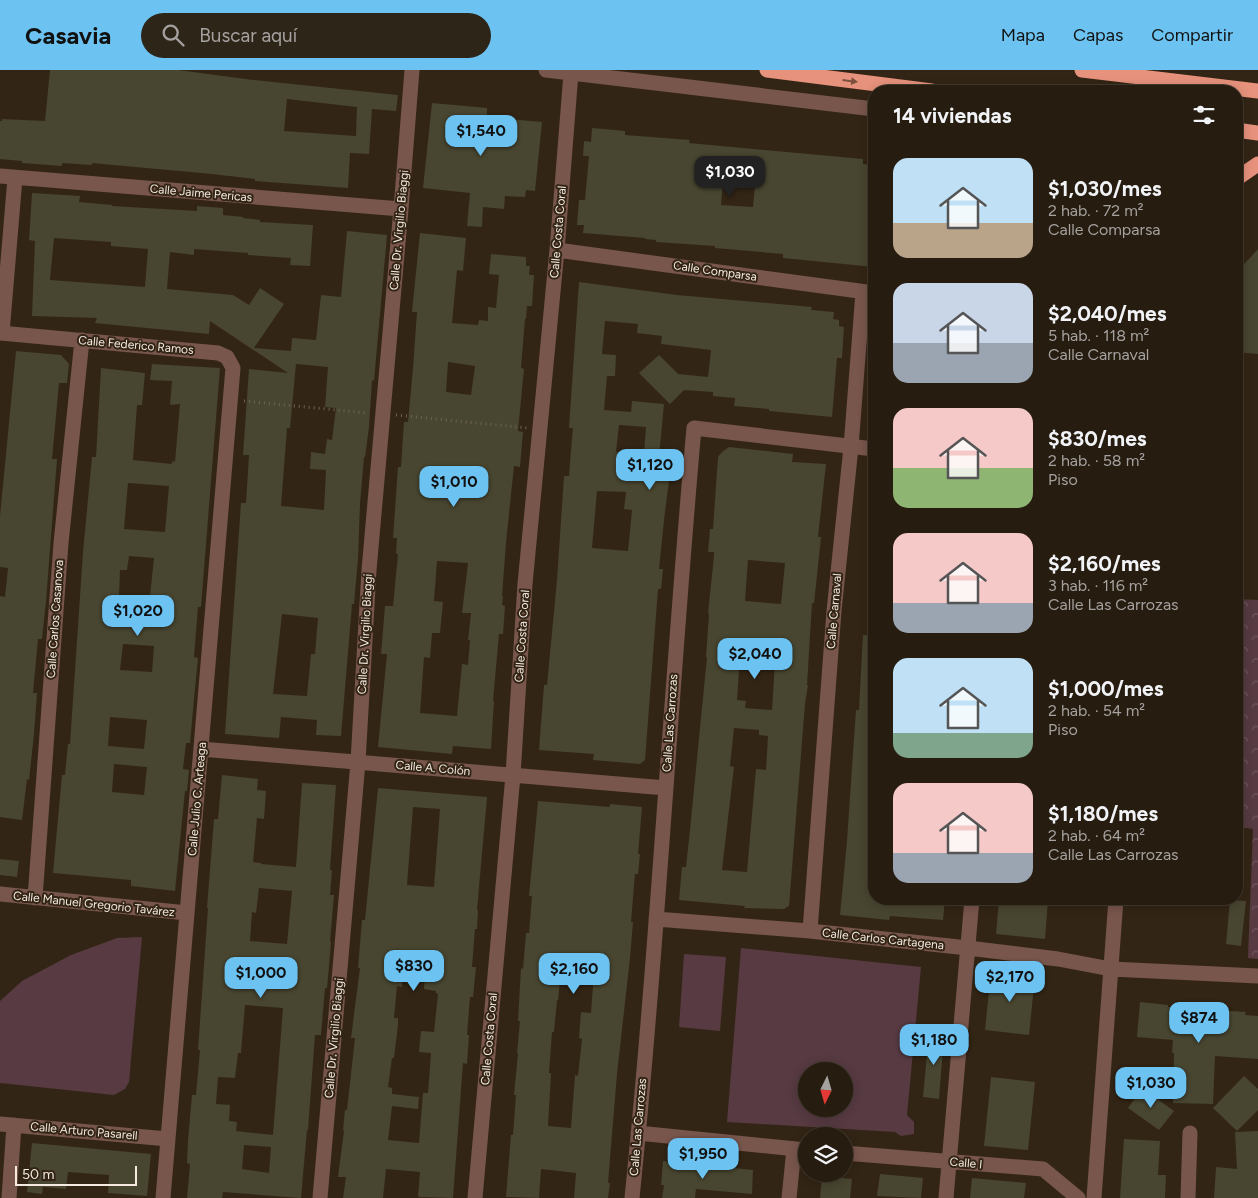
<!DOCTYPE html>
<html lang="es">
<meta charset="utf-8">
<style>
body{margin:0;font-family:Figtree,sans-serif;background:#2e2519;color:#f1f3f6;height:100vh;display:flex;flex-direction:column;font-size:19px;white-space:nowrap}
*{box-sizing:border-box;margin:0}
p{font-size:16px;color:#a4a19f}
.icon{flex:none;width:28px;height:28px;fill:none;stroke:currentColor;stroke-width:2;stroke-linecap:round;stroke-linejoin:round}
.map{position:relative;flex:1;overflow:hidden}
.drawer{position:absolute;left:868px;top:15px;width:375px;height:820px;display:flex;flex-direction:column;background:#261c10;border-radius:20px;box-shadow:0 2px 12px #0003,0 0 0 1px #423a30}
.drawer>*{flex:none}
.needle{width:32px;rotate:185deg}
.controls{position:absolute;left:798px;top:992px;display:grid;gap:10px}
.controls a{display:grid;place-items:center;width:55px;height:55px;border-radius:50%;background:#261c10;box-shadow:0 2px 12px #0003,0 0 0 1px #423a30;font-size:25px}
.scale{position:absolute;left:15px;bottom:12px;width:122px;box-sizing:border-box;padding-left:5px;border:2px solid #f4eae0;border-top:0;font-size:14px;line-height:18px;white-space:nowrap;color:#f4eae0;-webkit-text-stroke:4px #332515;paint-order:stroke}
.price{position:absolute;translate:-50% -42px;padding:0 11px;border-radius:10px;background:#6cc3f2;color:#111;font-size:16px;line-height:32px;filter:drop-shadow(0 1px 2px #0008)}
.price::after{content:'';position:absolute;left:50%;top:30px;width:15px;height:11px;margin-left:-8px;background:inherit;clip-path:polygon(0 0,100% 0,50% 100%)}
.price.on{background:#222;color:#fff}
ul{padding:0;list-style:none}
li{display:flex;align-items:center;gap:15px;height:125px;padding:0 25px}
li span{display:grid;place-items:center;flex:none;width:140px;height:100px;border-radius:15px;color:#555}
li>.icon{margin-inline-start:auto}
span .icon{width:60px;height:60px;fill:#fffc;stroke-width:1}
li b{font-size:21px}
h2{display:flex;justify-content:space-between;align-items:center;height:60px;padding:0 25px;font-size:21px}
header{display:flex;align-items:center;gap:30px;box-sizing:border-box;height:70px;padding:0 25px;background:#6cc3f2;color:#111}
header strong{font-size:24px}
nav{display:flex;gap:28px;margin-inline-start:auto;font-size:18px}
.search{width:350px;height:45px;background:#2e2519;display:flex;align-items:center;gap:12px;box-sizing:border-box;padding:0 18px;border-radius:28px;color:#a4a19f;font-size:19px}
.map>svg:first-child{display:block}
.forest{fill:url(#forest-crowns)}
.garden{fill:#573a42;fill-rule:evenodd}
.building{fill:#484530;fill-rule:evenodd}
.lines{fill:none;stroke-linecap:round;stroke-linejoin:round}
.path{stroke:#6f6254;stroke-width:3;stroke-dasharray:1 4;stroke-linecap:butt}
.minor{stroke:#78564c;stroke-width:15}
.highway{stroke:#e7927c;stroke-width:15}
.oneway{fill:#7b513e}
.labels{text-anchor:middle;stroke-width:4;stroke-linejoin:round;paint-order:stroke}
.street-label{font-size:12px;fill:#f4eae0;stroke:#332515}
</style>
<header>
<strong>Casavia</strong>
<div class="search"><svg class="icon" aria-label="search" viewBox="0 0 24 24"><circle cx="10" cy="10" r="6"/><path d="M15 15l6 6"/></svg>Buscar aquí</div>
<nav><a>Mapa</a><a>Capas</a><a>Compartir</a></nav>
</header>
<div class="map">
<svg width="1258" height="1128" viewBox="0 0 1258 1128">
<defs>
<pattern id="forest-crowns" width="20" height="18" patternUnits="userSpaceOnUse" patternTransform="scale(1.25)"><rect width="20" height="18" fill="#573a42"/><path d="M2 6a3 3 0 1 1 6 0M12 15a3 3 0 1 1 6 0" fill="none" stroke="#70575d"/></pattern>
</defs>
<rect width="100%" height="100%" fill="#332515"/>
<path class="forest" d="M1236,529L1258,530V889L1248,888L1253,759L1236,756Z"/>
<path class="garden" d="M142,867L129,1012L125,1019L114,1025L0,1013V931L22,911L71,885L117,868Z
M741,878L921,897L907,1045L914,1052V1064L901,1066L895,1062L727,1052ZM844,1001V1039H806V1001Z
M684,884L726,887L720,961L679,957Z"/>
<path class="building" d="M50,0H178L253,10L398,25L396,41L372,39L369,84L350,83L348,118L255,111V109L212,104L92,93V95L62,93V96L22,93V91L0,89V51H2V49L45,51ZM287,29L357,37L356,66L284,61Z
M432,33L487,38V47L542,52L535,121L526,120L525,127L505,126L504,139L483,137L482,157L467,156L470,123L423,118Z
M592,58L625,61V65L690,70L689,73L863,89V94L874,95V197L783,188V184L715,178V176L656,172V170L645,169V168L583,163L584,155H577L579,130H585L589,86H583L584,71L591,72ZM724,100L756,103L753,137L721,135Z
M32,123L80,126L79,132L112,135V136L197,141V136L223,138V145L243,147V148L260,150V152L313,155L310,196L290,195L291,188L248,185V183L194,179V185L170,182L167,219L233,225L249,235L260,218L284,234L254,278L291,281L292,268L316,270L321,225L341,227L347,161L387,165L374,311L372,310L369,357L365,387H364L360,434L358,489L354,534H352L341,666L316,665L317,650L281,647L279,668L225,664L241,433H246L249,385H243L249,299L288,303L210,251L209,264L95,253L97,248L32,246L35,171L29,170ZM54,168L111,172V176L148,179L145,217L50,210ZM296,294L328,297L325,337L336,338L332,370L327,369L325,384L311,382L310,399L326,400L324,440L281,436L287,358H290ZM282,544L318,548L315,584H311L307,626L273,624Z
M420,163L466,168L463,201L457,200L452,253L478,255L479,250L488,251V237L496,238L499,205L489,204L491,184L526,187V196H530L529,205H534L532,236H527L526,249H525L521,298L524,299L518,361L523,362L520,397L514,396L506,473L502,526H503L502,535L505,536L503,564H499L493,631H494L491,679L453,676L452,684L378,677L387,584H381L385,536H393L398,484H396L397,468H393L398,397H401L404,352H408L413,298L417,242H412ZM448,292L475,296L471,325L446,322ZM437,491L468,493L462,543H471L468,570H470L468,595L462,594L457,646L420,643L424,587L430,588L432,563H440L443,532L434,531Z
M1258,179V284L1236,282V203Z
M579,212L677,225L812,237L811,240L834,242L833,249L839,250V256L844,257L842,288H837L832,347L769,341V339L734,336L735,328L713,326V322L684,320L670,334L639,303L659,285L678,304L708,307L711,280L661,274L662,266L637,263L638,254L605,251L602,284L616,285L615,306H607L604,340L631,342L632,331L664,334L659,386L665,387L664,395H671L664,450L659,499H663L661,519H658L645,690L640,694L593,690L594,684L539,680L544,615H547L557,510L564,406H569L572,368L573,358H569ZM619,355L646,357L644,385L616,382ZM597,421L626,422L624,439L632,440L628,481L592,478Z
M16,281L61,285L69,294L67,313H59L52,389H57L46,531L42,569H38L33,623H37L34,664L29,710L27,709L22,750L0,747V526L5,527L8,498L0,497V446Z
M152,294L220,298L201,537H198L194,587L198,588L194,629L190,673H186L183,699L189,700L187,721H185L175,821L131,816V810L53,803L62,705H65L68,674H70L83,482L92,387H96L101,298L145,303L142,335H137L133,390L172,394V391L175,392L180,334L170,335L172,311L150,310ZM128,413L169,416L165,462L124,459ZM129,486L154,488L147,554L118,552L120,500H127ZM123,574L154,576L152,602L120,600ZM110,647L147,650L144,679L108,676ZM114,694L147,697L144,725L112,722Z
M729,377L793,384L792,392L826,394L818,467H821L818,496L814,533H812L807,615H808L805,634L789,836L784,839L744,838L745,836L679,830L682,797H686L690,760L707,587H706L709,544L708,543L714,486V482H708L710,459H713L718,387L722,382ZM748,490L785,493L781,534L745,531ZM741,571L769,574L768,590L775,591L772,640L745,638L746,631L737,630ZM734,658L759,660V665L768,666L766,700L756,699L747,802L722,800L734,697L730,696Z
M863,565H874V829H945L943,850L890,846L889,850L840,845L847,771L856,640H859Z
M222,705L258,709L257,720L266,721L264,749L257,748L253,792L261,793V794L296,797L302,713L336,715L330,800H332L330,825H334L330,871L331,872L329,896L327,918H325L321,965H315L308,1060H307L301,1128L223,1122L222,1128H187L190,1094L187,1093L188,1070L192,1025H196L200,980H198L208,838H207L214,749H218ZM259,818L292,821L287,874L250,871L252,842L256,843ZM245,935L283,938L273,1065L236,1061L237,1052L229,1051L230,1035L216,1034L218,1007L235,1008L238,983H241ZM244,1075L271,1077L269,1103L242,1099Z
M378,718L487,727L477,840H478L477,859H475L472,897H476L473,927H470L467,965H469L467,994L463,993L453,1128L418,1127L420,1102L386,1099L383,1128H343L346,1107H338L344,1061L343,1060L345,1040H347L355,968H351L360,898H358L362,850H365ZM413,737L440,739L434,817L407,815ZM403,903L425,905L424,919L436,921V923L438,924L434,962L421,961L419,982L431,983L428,1023H423L419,1073L388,1070L392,1036L418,1039L419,1027L392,1024V1018L388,1017L392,988H394L398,955V948H394L397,916L402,917Z
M538,731L610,737V734L642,737L638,784H640L638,804H635L631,852H633L630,888L617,1004L608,1113H610L608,1128H574L576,1103L541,1099L539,1128L506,1127L511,1065H513L516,1025H514L518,983H517L520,951H518L521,898L523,899L526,863H529L532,826H529ZM559,885L595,889L591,943L581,942L579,968L582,969L578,1006L575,1005L571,1058L548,1056L551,1003H549L552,962H554L557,930H558L560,910L557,909Z
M0,789L19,791L17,807L0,805Z
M999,829H1048L1045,869L996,864Z
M1230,830L1246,831L1241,876L1226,874Z
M991,901L1035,906L1029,965L985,960Z
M1140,932L1168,935V937L1246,942L1245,945L1258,946V989L1215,986L1213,1034L1173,1033L1174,983H1172L1173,970L1137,967Z
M929,963L944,965L939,1029L923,1027Z
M1244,1006L1258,1019V1040L1237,1061L1213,1038Z
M991,1007L1035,1012L1028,1080L984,1076Z
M1142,1018L1174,1041L1159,1060L1128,1038Z
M1258,1061V1128H1214L1216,1097L1237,1099L1235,1062Z
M1124,1069L1160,1071L1158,1105H1166L1165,1128H1120Z
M32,1073L151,1084L147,1126L108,1123L109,1105L68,1102L66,1119L43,1117L42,1124L27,1122Z
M663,1091L753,1100L752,1124L696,1119L695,1128H662L664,1115H661Z
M880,1104L923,1108L921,1128L877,1126Z
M822,1106L852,1109L850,1128H820Z
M972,1108L1026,1113L1024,1128H970Z"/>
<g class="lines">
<path class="path" d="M244,331L367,343
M396,345L527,358"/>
<path class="minor" d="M546,0L874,39
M0,106L401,139
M557,180L874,223
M0,263L218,283L227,287L233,298L163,1128
M2,263L15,108
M201,679L666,718
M0,824L187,843
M35,828L61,473L82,270
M656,849L810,861L968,878L1058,889L1111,899L1258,906
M810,861L834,541L851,377L863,222
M0,1054L168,1069
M638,1063L806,1080
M844,1083L1043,1099L1078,1128
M9,1128L14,1055
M320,1128L358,692L369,500L401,139L412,0
M475,1128L513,705L525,514L557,180L571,3
M632,1128C658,872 671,615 694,358L874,379
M789,1128L794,1079
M946,1128L972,829
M1094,1128L1116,829
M1188,1128L1190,1063"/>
<path class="highway" d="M767,0L932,21
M1082,0L1258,21
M1236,60L1258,63
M1236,109L1258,94"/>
</g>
<defs><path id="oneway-solid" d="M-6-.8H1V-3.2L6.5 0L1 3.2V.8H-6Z" transform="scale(1.25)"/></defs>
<use class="oneway" href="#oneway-solid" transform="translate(850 11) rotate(7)"/>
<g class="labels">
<g class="street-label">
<text transform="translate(201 123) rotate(5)" y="4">Calle Jaime Pericas</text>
<text transform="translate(399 160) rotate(-85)" y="4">Calle Dr. Virgilio Biaggi</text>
<text transform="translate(558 162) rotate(-85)" y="4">Calle Costa Coral</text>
<text transform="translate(715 201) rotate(8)" y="4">Calle Comparsa</text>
<text transform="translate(136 275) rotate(5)" y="4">Calle Federico Ramos</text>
<text transform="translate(834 541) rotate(-85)" y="4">Calle Carnaval</text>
<text transform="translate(55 549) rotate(-86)" y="4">Calle Carlos Casanova</text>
<text transform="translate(365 564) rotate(-87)" y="4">Calle Dr. Virgilio Biaggi</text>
<text transform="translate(522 566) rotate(-86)" y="4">Calle Costa Coral</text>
<text transform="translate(670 653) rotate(-86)" y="4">Calle Las Carrozas</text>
<text transform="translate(433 698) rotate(5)" y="4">Calle A. Colón</text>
<text transform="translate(197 729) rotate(-85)" y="4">Calle Julio C. Arteaga</text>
<text transform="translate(94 834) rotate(6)" y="4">Calle Manuel Gregorio Tavárez</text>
<text transform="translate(883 869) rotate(6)" y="4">Calle Carlos Cartagena</text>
<text transform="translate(334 968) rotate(-85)" y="4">Calle Dr. Virgilio Biaggi</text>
<text transform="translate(489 969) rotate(-85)" y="4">Calle Costa Coral</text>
<text transform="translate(638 1057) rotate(-85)" y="4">Calle Las Carrozas</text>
<text transform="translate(84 1061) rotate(5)" y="4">Calle Arturo Pasarell</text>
<text transform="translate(966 1093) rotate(5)" y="4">Calle I</text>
</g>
</g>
</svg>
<div class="controls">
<a><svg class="needle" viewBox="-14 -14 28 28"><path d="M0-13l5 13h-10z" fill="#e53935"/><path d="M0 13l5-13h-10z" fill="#a4a19f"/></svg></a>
<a><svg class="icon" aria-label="layers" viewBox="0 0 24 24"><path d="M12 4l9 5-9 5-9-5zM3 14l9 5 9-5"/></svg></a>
</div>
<div class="scale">50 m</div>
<b class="price" style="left:481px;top:87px">$1,540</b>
<b class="price on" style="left:730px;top:128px">$1,030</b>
<b class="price" style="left:650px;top:421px">$1,120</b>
<b class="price" style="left:454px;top:438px">$1,010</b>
<b class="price" style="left:138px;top:567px">$1,020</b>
<b class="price" style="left:755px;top:610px">$2,040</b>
<b class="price" style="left:414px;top:922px">$830</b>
<b class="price" style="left:574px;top:925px">$2,160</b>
<b class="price" style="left:261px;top:929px">$1,000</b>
<b class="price" style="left:1010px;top:933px">$2,170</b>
<b class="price" style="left:1199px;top:974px">$874</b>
<b class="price" style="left:934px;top:996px">$1,180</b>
<b class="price" style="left:1151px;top:1039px">$1,030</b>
<b class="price" style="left:703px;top:1110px">$1,950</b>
<section class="drawer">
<h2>14 viviendas<svg class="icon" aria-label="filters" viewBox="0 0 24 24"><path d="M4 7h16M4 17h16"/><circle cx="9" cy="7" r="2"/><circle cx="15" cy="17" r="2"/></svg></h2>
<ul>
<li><span style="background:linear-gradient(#bfe0f5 65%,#b9a48a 0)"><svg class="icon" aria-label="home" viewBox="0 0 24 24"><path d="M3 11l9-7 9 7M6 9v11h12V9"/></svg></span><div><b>$1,030/mes</b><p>2 hab. · 72 m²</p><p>Calle Comparsa</p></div></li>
<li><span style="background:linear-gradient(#c9d6e8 60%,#9aa5b1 0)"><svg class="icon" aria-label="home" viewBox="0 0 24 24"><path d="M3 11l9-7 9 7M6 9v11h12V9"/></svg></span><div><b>$2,040/mes</b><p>5 hab. · 118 m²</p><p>Calle Carnaval</p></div></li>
<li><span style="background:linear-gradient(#f6c9c9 60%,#8fb573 0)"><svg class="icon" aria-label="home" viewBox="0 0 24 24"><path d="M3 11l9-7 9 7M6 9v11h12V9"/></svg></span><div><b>$830/mes</b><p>2 hab. · 58 m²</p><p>Piso</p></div></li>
<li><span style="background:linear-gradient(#f6c9c9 70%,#9aa5b1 0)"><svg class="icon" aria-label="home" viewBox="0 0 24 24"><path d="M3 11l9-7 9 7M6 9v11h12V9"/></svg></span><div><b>$2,160/mes</b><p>3 hab. · 116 m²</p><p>Calle Las Carrozas</p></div></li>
<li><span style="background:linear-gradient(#bfe0f5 75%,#7fa58c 0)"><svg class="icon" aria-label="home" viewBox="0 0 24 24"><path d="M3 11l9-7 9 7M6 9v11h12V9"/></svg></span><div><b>$1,000/mes</b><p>2 hab. · 54 m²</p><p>Piso</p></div></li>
<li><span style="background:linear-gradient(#f6c9c9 70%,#9aa5b1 0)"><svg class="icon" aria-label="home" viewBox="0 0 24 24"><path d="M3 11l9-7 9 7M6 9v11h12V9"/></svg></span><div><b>$1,180/mes</b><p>2 hab. · 64 m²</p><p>Calle Las Carrozas</p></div></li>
</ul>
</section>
</div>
